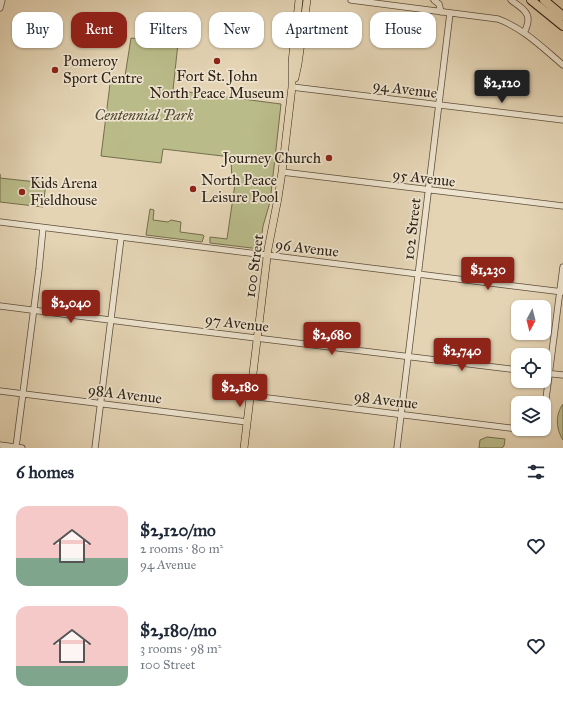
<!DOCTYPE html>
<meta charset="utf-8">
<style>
body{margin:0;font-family:"IM FELL Great Primer",serif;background:#f6f6f7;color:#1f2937;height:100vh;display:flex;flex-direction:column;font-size:15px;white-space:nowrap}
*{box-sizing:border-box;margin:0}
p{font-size:13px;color:#747a83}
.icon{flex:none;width:22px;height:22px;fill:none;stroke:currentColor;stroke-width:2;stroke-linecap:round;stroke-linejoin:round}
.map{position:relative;height:448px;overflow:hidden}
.panel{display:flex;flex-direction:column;background:#fff;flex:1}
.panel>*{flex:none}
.hud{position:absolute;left:12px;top:12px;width:539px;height:36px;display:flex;gap:8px}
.needle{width:26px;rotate:187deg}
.buttons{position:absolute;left:511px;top:300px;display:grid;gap:8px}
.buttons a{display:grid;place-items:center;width:40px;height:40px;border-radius:8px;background:#fff;box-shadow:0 1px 3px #0004;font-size:20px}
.price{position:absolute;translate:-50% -34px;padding:0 9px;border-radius:4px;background:#8f2418;color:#fff;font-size:13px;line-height:26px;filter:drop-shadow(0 1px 2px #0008)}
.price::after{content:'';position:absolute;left:50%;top:24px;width:12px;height:9px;margin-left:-6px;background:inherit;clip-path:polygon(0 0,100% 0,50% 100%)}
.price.active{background:#222;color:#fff}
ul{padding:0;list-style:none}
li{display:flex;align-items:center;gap:12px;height:100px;padding:0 16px}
li span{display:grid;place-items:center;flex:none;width:112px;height:80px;border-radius:12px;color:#555}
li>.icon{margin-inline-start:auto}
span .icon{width:48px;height:48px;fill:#fffc;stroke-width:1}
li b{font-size:17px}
h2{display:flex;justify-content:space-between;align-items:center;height:48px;padding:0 16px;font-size:17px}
.pill{padding:0 14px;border-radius:12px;background:#fff;box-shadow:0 1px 3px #0004;font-size:14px;line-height:36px}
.pill.active{background:#8f2418;color:#fff}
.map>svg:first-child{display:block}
.green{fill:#b9bb89;stroke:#746e4e}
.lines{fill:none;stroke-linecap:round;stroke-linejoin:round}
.minor-casing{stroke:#5c4e3c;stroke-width:7}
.major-casing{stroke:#2e2114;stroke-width:8}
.highway-casing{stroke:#2e2114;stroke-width:10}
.minor{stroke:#ede3ce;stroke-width:5.5}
.major{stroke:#e4d4b4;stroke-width:7}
.highway{stroke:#e4d4b4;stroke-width:8}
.poi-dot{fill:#8f2418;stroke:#ede3ce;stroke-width:1.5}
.labels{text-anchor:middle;stroke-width:3.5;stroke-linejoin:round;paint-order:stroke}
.poi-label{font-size:15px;fill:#2e2114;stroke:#ede3ce;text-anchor:start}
.street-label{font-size:15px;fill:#2e2114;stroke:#ede3ce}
.park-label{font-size:15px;font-style:italic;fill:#514831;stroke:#ede3ce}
</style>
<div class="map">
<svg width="563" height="448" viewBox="0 0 563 448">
<rect width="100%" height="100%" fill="#e4d4b4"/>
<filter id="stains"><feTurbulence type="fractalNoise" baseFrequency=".005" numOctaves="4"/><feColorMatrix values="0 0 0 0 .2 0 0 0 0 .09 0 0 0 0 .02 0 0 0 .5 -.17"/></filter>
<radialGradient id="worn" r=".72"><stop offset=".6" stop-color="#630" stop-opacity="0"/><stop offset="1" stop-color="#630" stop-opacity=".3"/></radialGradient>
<path class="green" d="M131,38L178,43L173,90L281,104L275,158L270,202L263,226L260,249L210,243V237L227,239L235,184L232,183L231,157L163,149L161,163L101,156L110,84L125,76Z
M0,174V178L46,183L43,207L0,202Z
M150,209L154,210L153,220L168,222L171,220L181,222L180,232L203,235L204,236L202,242L146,235Z
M563,404V440C556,429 555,415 563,404Z
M487,437L505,439L504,446L502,448H479L480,440Z"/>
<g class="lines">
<g class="minor-casing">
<path id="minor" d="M351,0L498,19C523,28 543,48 563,65
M434,0L439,4L441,12
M511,0C517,5 529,11 528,20C528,24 526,29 524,33
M0,8L2,0
M292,87L563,120
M282,172L563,206
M0,222L563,292
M0,306L149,325L518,370
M544,373L563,375
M0,391L247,422
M251,396L518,429
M544,414L563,267
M519,429C525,430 533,432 539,429
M0,445L22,448
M16,447L39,269L43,228
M95,448L121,238
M397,448L450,13"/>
</g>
<g class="major-casing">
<path id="major" d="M295,78L298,64L307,0
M244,448L268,249L278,198L282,172L292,87V62L299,0"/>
</g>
<g class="highway-casing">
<path id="highway" d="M531,0L563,26
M544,0L563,16"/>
</g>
<use href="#minor" class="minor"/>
<use href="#major" class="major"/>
<use href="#highway" class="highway"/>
</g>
<g class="poi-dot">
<circle cx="217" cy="61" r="4"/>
<circle cx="55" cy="70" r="4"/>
<circle cx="329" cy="158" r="4"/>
<circle cx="193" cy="189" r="4"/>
<circle cx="22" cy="192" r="4"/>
</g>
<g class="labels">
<g class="poi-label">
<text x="63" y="66">Pomeroy<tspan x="63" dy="17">Sport Centre</tspan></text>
<text x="217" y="81" text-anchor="middle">Fort St. John<tspan x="217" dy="17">North Peace Museum</tspan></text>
<text x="321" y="163" text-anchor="end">Journey Church</text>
<text x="201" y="185">North Peace<tspan x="201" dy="17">Leisure Pool</tspan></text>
<text x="30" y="188">Kids Arena<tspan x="30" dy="17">Fieldhouse</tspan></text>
</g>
<g class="street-label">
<text transform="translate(405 89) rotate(7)" y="5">94 Avenue</text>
<text transform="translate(424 178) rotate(7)" y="5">95 Avenue</text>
<text transform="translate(412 229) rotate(-83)" y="5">102 Street</text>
<text transform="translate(307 248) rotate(7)" y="5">96 Avenue</text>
<text transform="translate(254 266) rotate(-82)" y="5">100 Street</text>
<text transform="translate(237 323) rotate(7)" y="5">97 Avenue</text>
<text transform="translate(125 394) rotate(7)" y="5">98A Avenue</text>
<text transform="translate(386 400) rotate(7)" y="5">98 Avenue</text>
</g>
<g class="park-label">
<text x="144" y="120">Centennial Park</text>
</g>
</g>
<rect width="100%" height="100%" filter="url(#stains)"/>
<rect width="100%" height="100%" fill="url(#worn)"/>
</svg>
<div class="buttons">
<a><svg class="needle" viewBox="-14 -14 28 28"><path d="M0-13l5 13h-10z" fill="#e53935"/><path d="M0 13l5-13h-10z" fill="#747a83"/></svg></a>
<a><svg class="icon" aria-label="locate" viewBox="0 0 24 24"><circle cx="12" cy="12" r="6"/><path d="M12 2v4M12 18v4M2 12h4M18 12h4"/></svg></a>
<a><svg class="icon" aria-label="layers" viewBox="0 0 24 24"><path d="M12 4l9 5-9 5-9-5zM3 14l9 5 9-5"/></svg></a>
</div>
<b class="price active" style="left:502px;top:104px">$2,120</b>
<b class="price" style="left:488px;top:291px">$1,230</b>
<b class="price" style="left:71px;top:324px">$2,040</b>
<b class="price" style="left:332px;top:356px">$2,680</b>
<b class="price" style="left:462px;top:372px">$2,740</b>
<b class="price" style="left:240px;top:408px">$2,180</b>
<div class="hud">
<a class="pill">Buy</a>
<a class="pill active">Rent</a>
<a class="pill">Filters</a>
<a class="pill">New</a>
<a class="pill">Apartment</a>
<a class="pill">House</a>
</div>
</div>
<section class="panel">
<h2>6 homes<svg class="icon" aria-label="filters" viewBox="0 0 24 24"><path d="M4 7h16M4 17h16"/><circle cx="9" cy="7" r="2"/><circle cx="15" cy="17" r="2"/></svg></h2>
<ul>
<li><span style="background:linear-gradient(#f6c9c9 65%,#7fa58c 0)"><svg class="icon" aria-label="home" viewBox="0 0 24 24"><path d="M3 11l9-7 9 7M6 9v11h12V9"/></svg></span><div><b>$2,120/mo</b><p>2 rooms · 80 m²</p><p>94 Avenue</p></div><svg class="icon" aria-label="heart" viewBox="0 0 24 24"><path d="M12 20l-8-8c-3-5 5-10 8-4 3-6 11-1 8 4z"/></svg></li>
<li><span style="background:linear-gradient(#f6c9c9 75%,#7fa58c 0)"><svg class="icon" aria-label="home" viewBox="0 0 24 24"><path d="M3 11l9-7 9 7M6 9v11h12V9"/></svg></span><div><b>$2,180/mo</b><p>3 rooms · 98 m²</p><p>100 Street</p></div><svg class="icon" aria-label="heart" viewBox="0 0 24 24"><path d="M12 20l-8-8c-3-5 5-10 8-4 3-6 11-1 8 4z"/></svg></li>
</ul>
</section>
